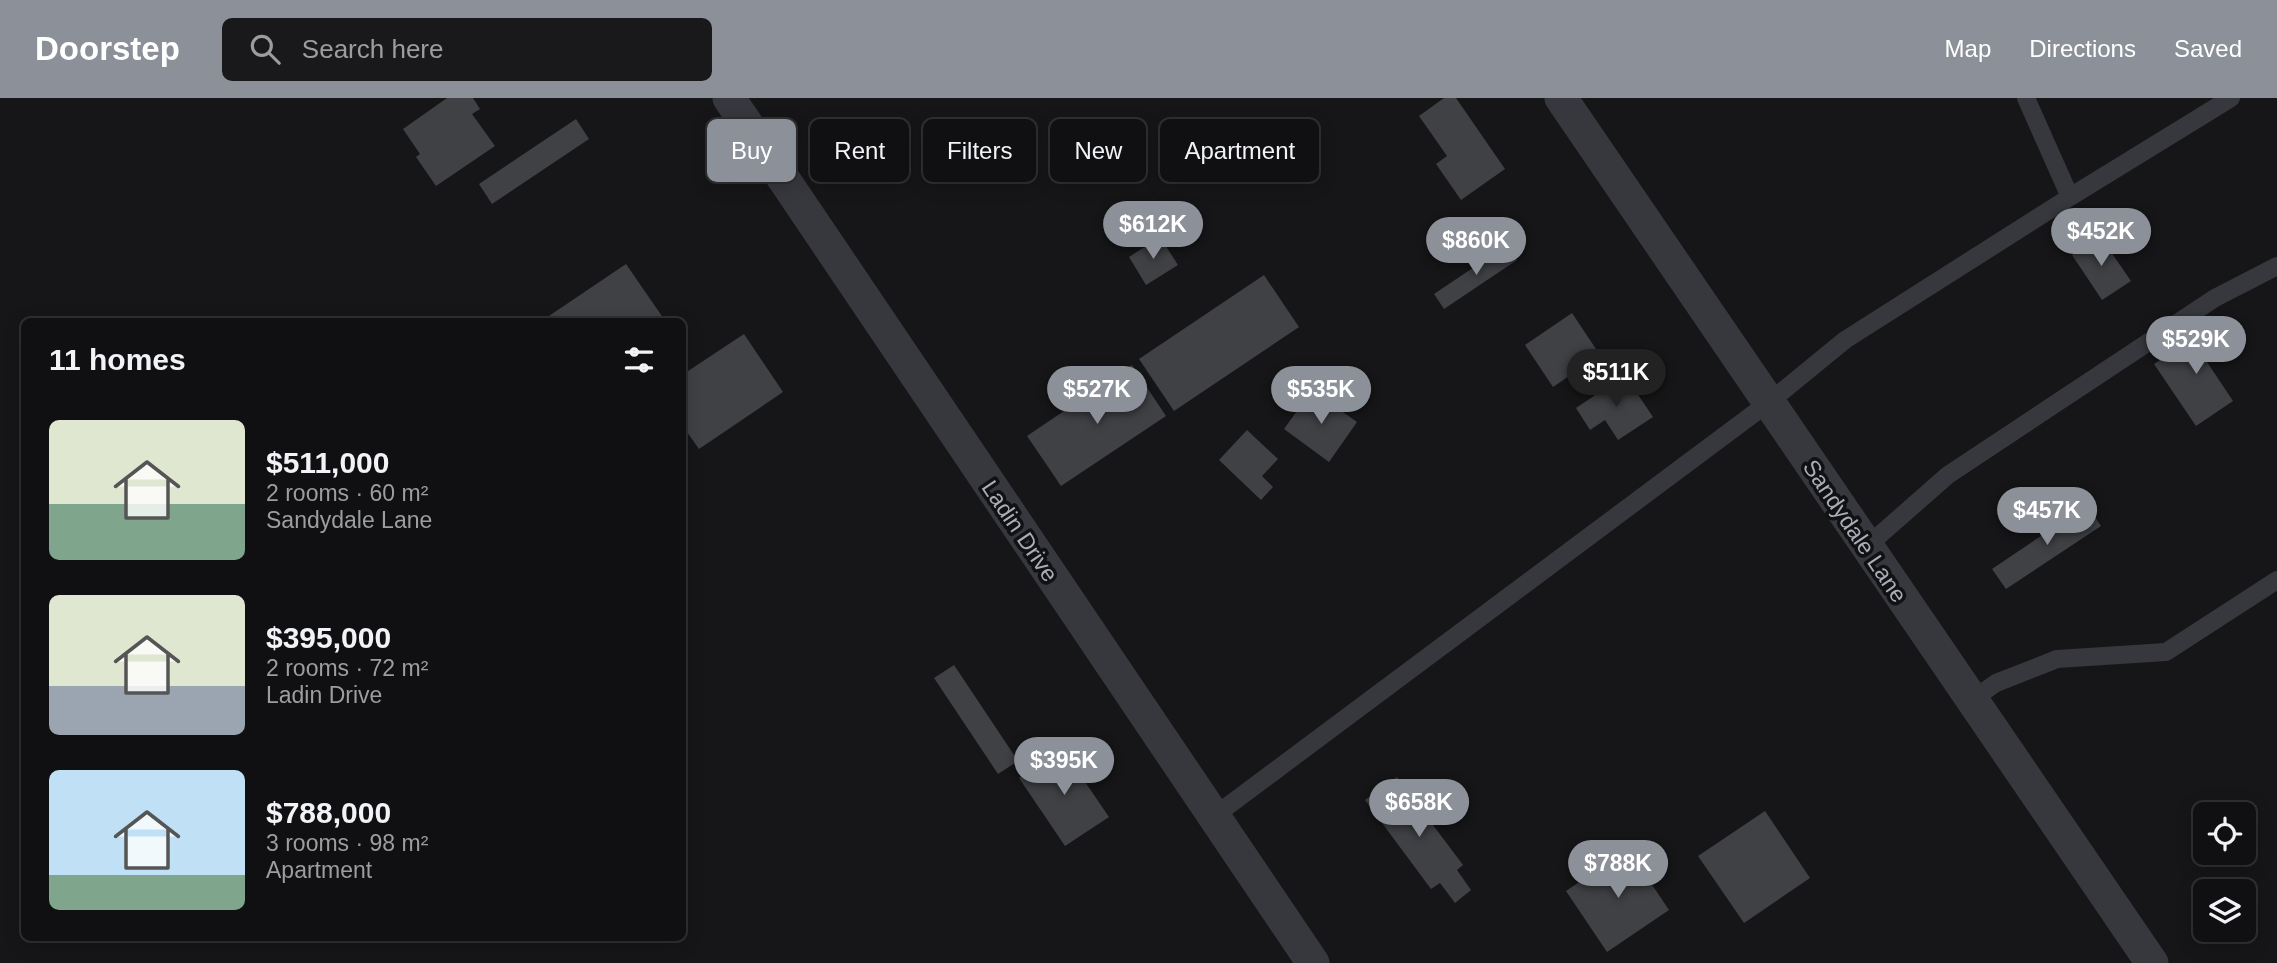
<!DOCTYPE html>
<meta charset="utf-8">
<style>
body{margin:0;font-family:Helvetica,sans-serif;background:#19191b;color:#f1f3f6;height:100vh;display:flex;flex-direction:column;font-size:26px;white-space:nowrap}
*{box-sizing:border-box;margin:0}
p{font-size:23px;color:#9c9d9f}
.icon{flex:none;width:38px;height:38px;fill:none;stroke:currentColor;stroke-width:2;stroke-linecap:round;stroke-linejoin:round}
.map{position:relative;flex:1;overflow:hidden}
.sheet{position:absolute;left:21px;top:220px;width:665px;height:623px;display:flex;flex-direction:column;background:#101012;border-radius:10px;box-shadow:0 4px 18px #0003,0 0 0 2px #303032}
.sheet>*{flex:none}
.top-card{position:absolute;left:707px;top:21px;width:665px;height:63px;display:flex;gap:14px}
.fabs{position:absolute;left:2193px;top:704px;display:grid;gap:14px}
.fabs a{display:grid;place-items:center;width:63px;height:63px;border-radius:10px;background:#101012;box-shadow:0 4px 18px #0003,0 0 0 2px #303032;font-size:35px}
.price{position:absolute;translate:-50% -60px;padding:0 16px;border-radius:24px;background:#8c9099;color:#fff;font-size:23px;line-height:46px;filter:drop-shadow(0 2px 4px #0008)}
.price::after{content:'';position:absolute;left:50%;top:42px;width:21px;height:16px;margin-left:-10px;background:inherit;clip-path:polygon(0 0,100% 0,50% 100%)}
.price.active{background:#222;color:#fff}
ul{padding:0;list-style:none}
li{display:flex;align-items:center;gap:21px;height:175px;padding:0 28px}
li span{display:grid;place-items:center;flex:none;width:196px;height:140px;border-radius:10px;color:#555}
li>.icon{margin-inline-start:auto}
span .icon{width:84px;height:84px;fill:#fffc;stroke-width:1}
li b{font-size:30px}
h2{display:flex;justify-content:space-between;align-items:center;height:84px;padding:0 28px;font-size:30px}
.tag{padding:0 24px;border-radius:10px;background:#101012;box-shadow:0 4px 18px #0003,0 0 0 2px #303032;font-size:24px;line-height:63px}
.tag.active{background:#8c9099;color:#fff}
header{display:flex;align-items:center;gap:42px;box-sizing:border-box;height:98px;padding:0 35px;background:#8c9099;color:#fff}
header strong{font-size:33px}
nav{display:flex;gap:38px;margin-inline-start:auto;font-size:24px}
.search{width:490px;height:63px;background:#19191b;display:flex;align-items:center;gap:18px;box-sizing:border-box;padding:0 24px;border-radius:10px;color:#9c9d9f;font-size:26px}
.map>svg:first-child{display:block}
.building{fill:#404145}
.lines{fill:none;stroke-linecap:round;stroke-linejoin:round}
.lane{stroke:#37383d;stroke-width:18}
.street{stroke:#37383d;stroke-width:33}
.labels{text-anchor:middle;stroke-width:7;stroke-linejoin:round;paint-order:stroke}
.street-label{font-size:23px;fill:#a8adb8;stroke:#111113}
</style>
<header>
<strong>Doorstep</strong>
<div class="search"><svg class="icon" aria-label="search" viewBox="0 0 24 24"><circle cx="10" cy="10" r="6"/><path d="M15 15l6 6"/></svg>Search here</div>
<nav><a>Map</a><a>Directions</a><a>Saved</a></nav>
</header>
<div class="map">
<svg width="2277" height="865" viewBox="0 0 2277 865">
<rect width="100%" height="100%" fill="#161618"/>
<path class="building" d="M447,0H473L480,11L472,16L495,48L436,88L416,59L420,56L403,31Z
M1444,0H1456L1505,71L1461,102L1436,66L1447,58L1419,18Z
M576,21L589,41L492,106L479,86Z
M2100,138L2131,183L2102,202L2072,157Z
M1160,139L1178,167L1146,187L1129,159Z
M1507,147L1517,162L1444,211L1434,196Z
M626,166L666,224H540Z
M1264,177L1299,229L1174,313L1139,261Z
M1572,215L1600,257L1553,289L1525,247Z
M2210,228L2225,251L2207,264L2233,303L2196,328L2154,266Z
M744,236L783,294L699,351L682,327V277Z
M1132,267L1166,318L1061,388L1027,338Z
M1625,277L1653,319L1618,342L1605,322L1590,332L1576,310Z
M1312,292L1357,324L1329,364L1284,331Z
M1247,332L1278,361L1262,378L1273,389L1261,402L1219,362Z
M2087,407L2101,428L2006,491L1992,471Z
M954,567L1018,663L998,676L934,580Z
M1062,650L1109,719L1065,748L1019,680Z
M1397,679L1463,767L1457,772L1471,792L1455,805L1440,785L1431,791L1365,702Z
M1765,713L1810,780L1744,825L1698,758Z
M1628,751L1669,812L1607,854L1566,793Z"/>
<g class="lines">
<path class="lane" d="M2026,0L2070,99L2231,0
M1866,449L1948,377L2215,200L2277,168
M1972,602L1996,585L2057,561L2166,554L2277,482
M1213,719L1768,305L1845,242L2070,99"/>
<path class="street" d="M729,0L1313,865
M1561,0L2152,865"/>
</g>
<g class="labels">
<g class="street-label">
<text transform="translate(1020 433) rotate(56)" y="8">Ladin Drive</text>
<text transform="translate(1855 433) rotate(56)" y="8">Sandydale Lane</text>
</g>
</g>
</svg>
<div class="fabs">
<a><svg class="icon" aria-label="locate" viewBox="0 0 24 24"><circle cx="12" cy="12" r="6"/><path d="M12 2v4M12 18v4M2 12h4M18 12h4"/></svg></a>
<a><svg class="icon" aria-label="layers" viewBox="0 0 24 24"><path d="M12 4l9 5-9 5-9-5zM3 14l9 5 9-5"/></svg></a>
</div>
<b class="price" style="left:1153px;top:163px">$612K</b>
<b class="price" style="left:2101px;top:170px">$452K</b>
<b class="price" style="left:1476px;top:179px">$860K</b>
<b class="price" style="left:2196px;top:278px">$529K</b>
<b class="price active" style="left:1616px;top:311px">$511K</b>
<b class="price" style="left:1097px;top:328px">$527K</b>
<b class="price" style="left:1321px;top:328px">$535K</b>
<b class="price" style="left:2047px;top:449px">$457K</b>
<b class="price" style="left:1064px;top:699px">$395K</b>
<b class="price" style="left:1419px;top:741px">$658K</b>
<b class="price" style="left:1618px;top:802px">$788K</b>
<div class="top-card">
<a class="tag active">Buy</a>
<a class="tag">Rent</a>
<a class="tag">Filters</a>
<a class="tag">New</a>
<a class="tag">Apartment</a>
</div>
<section class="sheet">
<h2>11 homes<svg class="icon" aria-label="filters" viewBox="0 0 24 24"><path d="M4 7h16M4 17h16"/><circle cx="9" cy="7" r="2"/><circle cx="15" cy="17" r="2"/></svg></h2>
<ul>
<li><span style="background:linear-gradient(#dfe7d0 60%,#7fa58c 0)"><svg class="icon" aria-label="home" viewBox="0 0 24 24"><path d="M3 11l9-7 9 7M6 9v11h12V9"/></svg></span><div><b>$511,000</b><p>2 rooms · 60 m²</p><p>Sandydale Lane</p></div></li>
<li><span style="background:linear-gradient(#dfe7d0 65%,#9aa5b1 0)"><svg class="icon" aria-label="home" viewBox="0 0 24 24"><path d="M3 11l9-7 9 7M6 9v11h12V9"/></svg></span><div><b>$395,000</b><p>2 rooms · 72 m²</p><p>Ladin Drive</p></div></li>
<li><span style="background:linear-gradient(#bfe0f5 75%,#7fa58c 0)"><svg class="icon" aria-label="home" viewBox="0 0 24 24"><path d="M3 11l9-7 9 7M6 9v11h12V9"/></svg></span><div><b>$788,000</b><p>3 rooms · 98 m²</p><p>Apartment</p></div></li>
</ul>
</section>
</div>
